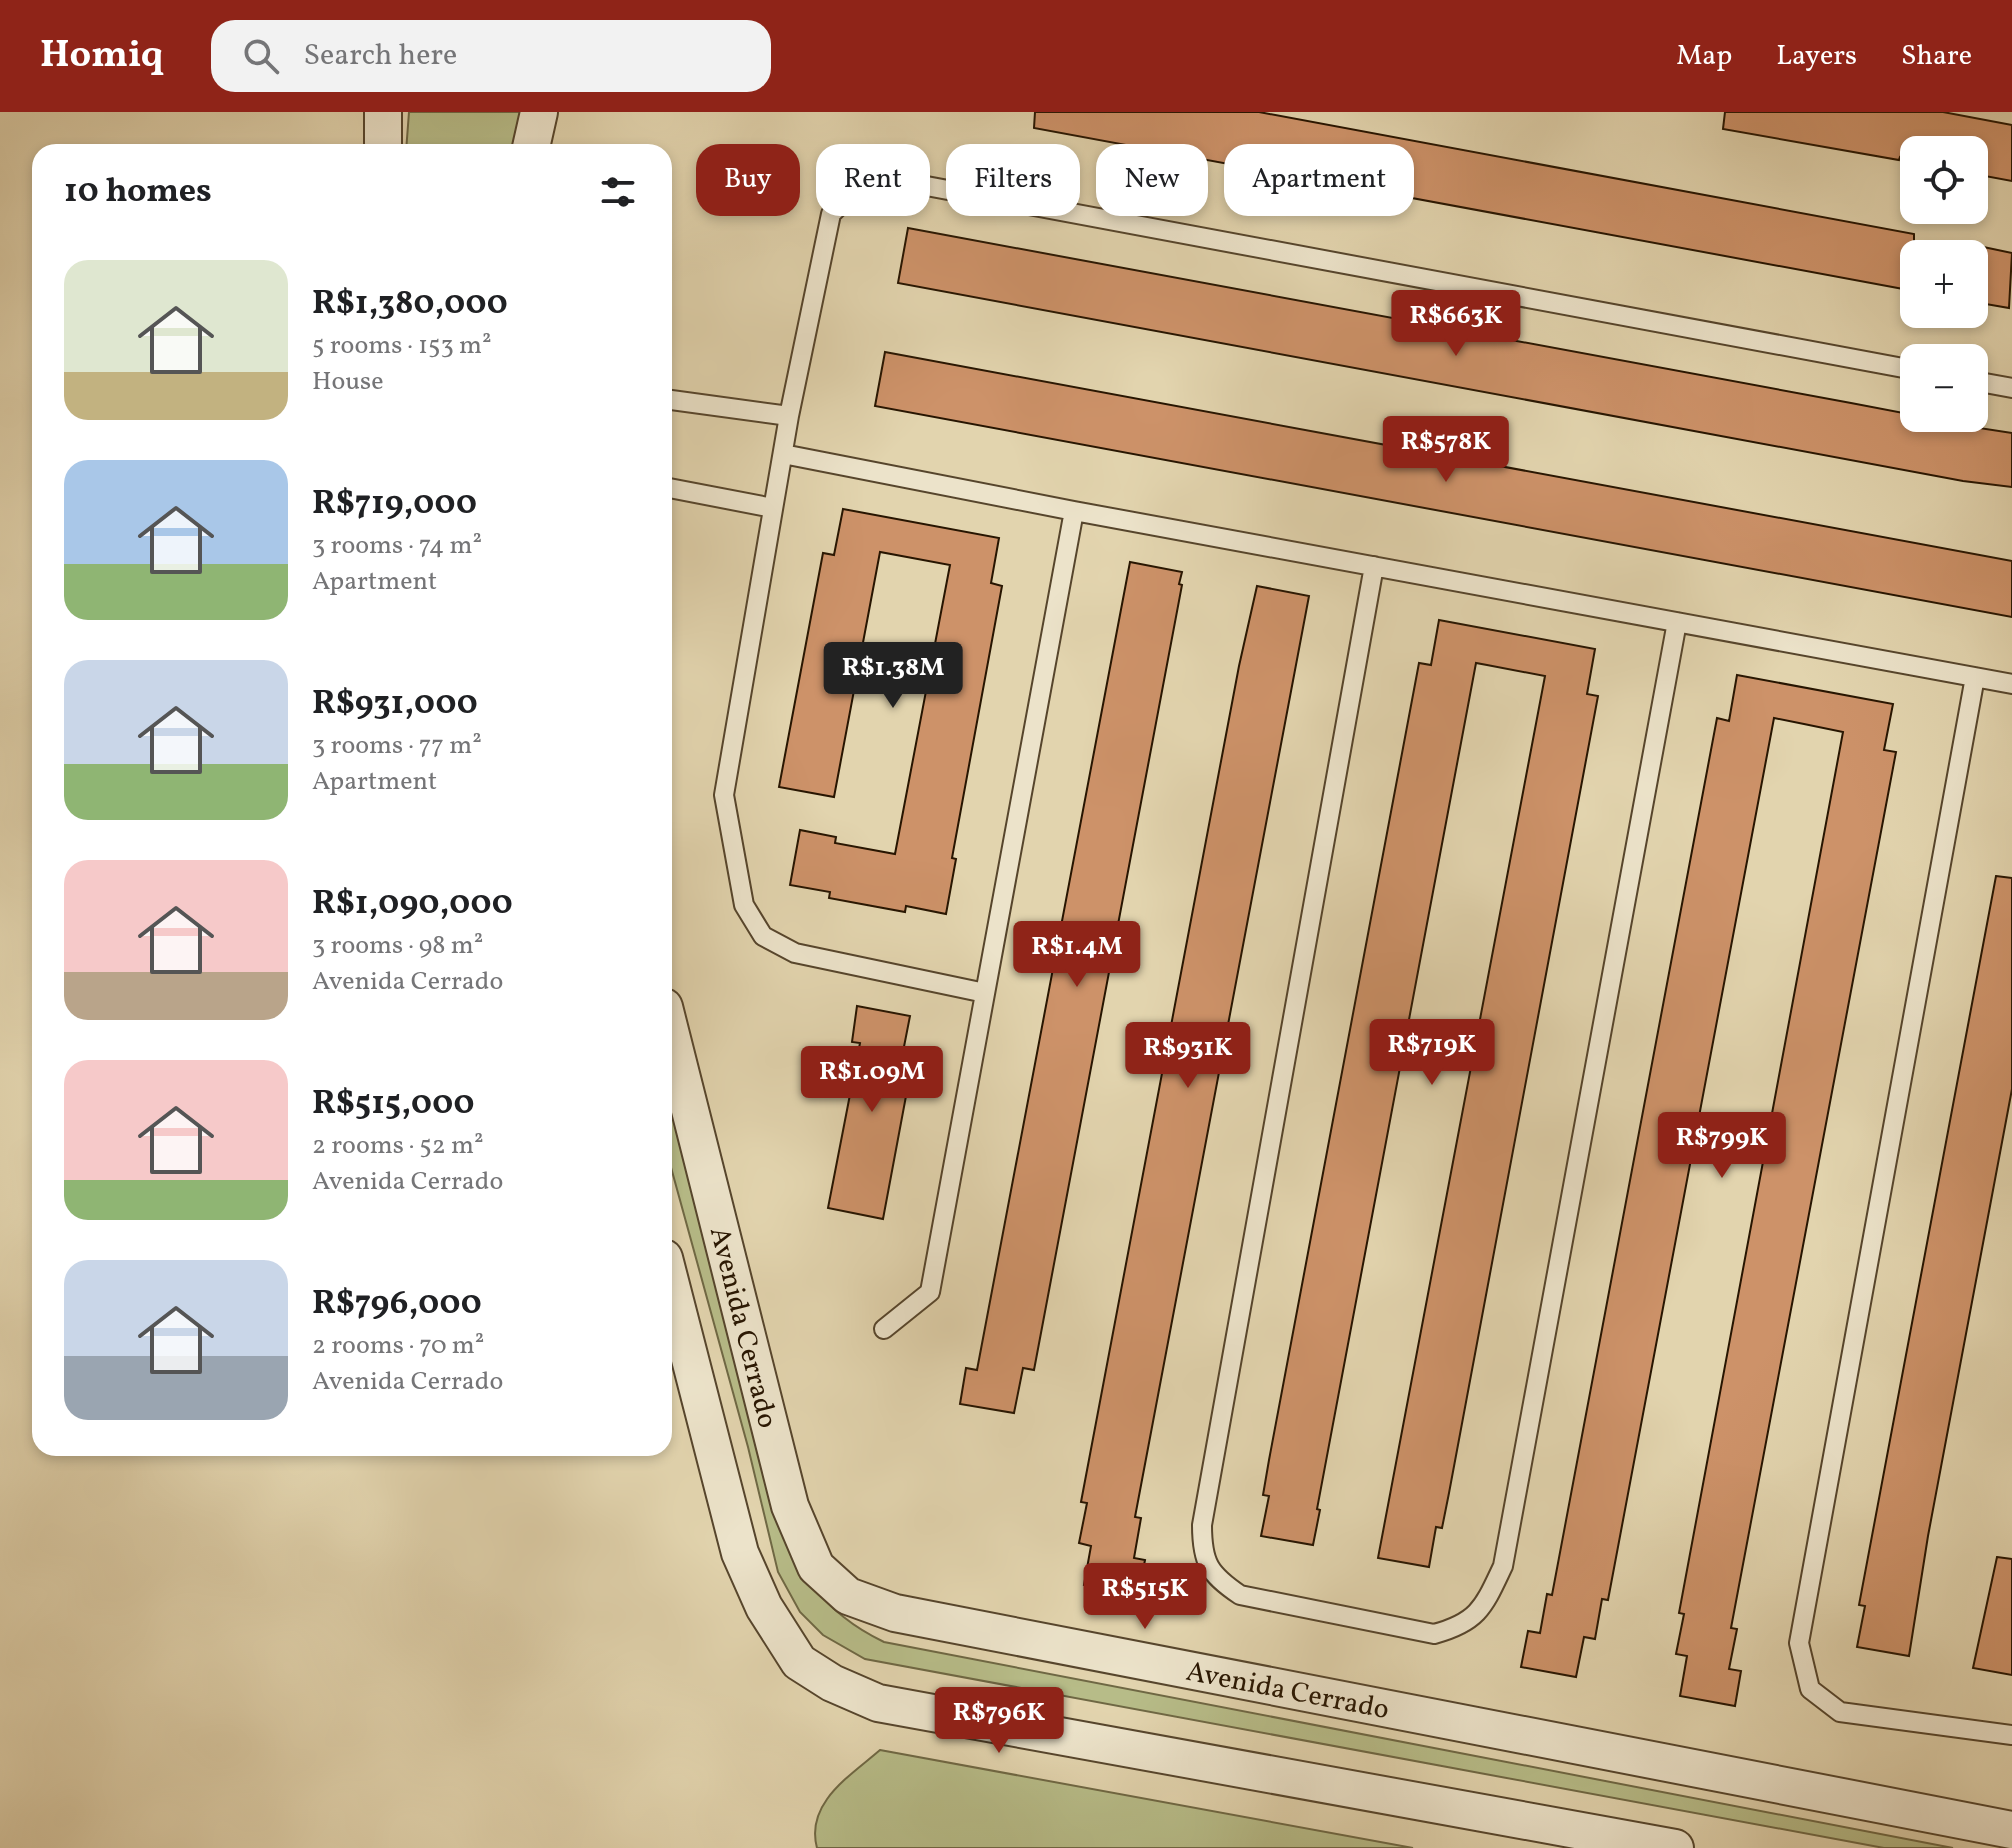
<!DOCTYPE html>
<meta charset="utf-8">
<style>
body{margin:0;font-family:Vollkorn,serif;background:#f2f2f2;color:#202124;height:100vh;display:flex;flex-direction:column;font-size:30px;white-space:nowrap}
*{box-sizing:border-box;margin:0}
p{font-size:26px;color:#757577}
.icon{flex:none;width:44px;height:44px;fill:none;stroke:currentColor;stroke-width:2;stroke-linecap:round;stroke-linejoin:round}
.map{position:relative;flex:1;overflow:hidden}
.details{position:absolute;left:32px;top:32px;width:640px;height:1312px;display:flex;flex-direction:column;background:#fff;border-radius:24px;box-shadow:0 4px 12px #0003}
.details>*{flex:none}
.top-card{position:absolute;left:696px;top:32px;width:760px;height:72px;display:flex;gap:16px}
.fabs{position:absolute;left:1900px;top:24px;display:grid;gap:16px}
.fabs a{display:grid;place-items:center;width:88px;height:88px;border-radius:16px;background:#fff;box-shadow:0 4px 12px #0003;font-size:40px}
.price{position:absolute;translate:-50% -68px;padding:0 18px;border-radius:8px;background:#8f2418;color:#fff;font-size:26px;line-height:52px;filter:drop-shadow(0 2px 4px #0008)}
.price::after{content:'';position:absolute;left:50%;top:48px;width:24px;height:18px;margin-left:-12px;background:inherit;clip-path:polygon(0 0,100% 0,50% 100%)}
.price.active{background:#222;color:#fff}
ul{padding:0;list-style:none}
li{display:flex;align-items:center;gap:24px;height:200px;padding:0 32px}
li span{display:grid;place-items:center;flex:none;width:224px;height:160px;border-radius:24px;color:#555}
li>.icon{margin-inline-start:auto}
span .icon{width:96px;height:96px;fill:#fffc;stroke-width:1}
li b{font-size:34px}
h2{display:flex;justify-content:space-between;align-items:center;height:96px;padding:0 32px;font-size:34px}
.pill{padding:0 28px;border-radius:24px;background:#fff;box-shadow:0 4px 12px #0003;font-size:28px;line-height:72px}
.pill.active{background:#8f2418;color:#fff}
header{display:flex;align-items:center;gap:48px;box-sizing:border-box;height:112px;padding:0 40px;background:#8f2418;color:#fff}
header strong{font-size:38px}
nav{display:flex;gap:44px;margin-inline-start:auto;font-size:28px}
.search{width:560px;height:72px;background:#f2f2f2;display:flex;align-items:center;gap:20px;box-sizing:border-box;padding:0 28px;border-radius:24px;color:#757577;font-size:30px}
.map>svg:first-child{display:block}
.green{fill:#b7bc88;stroke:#6f6844;stroke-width:2}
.building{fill:#cd9269;stroke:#271501;stroke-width:2}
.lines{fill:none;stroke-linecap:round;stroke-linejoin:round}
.lane-casing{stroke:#56452c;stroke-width:22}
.street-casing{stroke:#56452c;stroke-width:40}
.lane{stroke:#ece3ca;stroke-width:18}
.street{stroke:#ece3ca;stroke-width:36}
.labels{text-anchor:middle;stroke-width:7;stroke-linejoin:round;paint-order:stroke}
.street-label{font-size:28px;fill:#271501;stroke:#ece3ca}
</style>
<header>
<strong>Homiq</strong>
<div class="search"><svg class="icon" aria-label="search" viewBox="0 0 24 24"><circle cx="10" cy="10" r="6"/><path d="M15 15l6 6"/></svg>Search here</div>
<nav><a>Map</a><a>Layers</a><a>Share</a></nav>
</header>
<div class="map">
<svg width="2012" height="1736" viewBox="0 0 2012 1736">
<rect width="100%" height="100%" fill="#e2d4ae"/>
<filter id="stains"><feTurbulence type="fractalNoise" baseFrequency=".0025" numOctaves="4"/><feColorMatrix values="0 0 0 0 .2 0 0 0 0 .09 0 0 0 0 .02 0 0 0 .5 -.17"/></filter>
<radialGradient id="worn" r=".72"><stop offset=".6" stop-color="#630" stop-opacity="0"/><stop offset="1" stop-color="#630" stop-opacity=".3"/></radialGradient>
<path class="green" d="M409,0H525L517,40H406Z
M664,953L810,1471C832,1498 853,1515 884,1530L1953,1736H1884L865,1547L823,1523L800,1500L778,1460L748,1335L664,1030Z
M880,1638L1413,1736H817C805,1691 850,1664 880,1638Z"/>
<path class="building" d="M1035,0H1259L1914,122V179L1034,16Z
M1725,0H1943L2012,13V69L1974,62V38H1914L1913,48L1900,45L1899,48L1723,17Z
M908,116L1851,291L1914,303V306L2012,321V375L1963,369L898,171Z
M1974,133L2012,141L2009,196L1974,190Z
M885,240L2012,449V505L875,294Z
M843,397L999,426L991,471L1002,474L952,746L956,747L946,802L906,794L905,800L856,791L829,786L830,780L790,773L800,718L836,725L835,731L895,742L950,453L880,440L834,685L779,675L823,441L834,443Z
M1130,450L1182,460L1179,472L1182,473L1034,1258L1023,1256L1014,1301L960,1292L966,1256L977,1258Z
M1257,474L1309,484L1135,1405L1141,1406L1134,1446L1145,1448L1138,1484L1084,1473L1091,1434L1079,1431L1087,1391L1081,1390L1239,554Z
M1439,508L1595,537L1587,582L1598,584L1449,1381L1442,1416L1436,1415L1429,1455L1378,1446L1545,564L1487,553L1476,551L1317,1397L1320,1398L1313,1433L1261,1424L1269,1384L1263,1383L1269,1348L1419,551L1431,553Z
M1737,563L1893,592L1884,638L1896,640L1731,1516L1737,1517L1729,1557L1741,1559L1735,1594L1680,1584L1687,1544L1676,1542L1684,1502L1679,1501L1843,620L1804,612L1774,606L1608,1488L1602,1487L1595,1527L1584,1525L1576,1565L1521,1555L1528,1519L1540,1521L1547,1482L1552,1483L1717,606L1729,609Z
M1996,764L2012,766V977L1928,1424L1909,1544L1857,1535L1865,1494L1859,1493Z
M857,894L910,904L901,950L912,952L883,1107L828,1096L860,931L852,930Z
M1997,1445L2012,1447V1563L1973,1556Z"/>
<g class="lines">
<g class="lane-casing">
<path id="lane" d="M1974,269L2012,276
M664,287L789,304
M783,342L1074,399L2012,572
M664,375L773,396
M1374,454L1202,1413C1202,1451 1209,1462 1240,1483L1434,1522C1479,1510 1484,1494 1503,1454L1677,510
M1975,565L1799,1531L1810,1577L1840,1600L2012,1623
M985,881L795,841L763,824L744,793L724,683L789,304L831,102C860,73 865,73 905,70L1914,258
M884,1217L930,1180L1074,399"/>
</g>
<g class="street-casing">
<path id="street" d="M383,0V40
M530,40L539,0
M664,895L790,1394L816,1455L848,1484L895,1501L2012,1718
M664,1146L740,1441L764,1495L799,1550L832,1571L878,1591L1675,1736"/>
</g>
<use href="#lane" class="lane"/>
<use href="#street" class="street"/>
</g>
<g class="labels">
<g class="street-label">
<text transform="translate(745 1215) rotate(76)" y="10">Avenida Cerrado</text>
<text transform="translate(1288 1577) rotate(11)" y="10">Avenida Cerrado</text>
</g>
</g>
<rect width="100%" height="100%" filter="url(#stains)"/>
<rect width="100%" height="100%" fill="url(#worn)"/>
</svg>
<div class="fabs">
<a><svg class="icon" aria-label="locate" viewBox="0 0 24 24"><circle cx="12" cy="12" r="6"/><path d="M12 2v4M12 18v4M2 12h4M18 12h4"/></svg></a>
<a>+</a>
<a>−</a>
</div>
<b class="price" style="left:1456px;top:246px">R$663K</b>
<b class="price" style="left:1446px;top:372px">R$578K</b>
<b class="price active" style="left:893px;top:598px">R$1.38M</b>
<b class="price" style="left:1077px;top:877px">R$1.4M</b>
<b class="price" style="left:1432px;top:975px">R$719K</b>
<b class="price" style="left:1188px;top:978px">R$931K</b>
<b class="price" style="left:872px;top:1002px">R$1.09M</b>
<b class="price" style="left:1722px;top:1068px">R$799K</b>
<b class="price" style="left:1145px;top:1519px">R$515K</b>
<b class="price" style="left:999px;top:1643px">R$796K</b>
<div class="top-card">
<a class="pill active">Buy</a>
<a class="pill">Rent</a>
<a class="pill">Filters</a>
<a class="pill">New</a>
<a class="pill">Apartment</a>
</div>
<section class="details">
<h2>10 homes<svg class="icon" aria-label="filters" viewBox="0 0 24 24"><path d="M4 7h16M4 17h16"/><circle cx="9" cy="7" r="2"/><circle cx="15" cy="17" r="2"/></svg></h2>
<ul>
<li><span style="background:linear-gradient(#dfe7d0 70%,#c2b280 0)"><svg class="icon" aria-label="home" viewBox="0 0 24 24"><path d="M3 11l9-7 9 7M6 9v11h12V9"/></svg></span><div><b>R$1,380,000</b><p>5 rooms · 153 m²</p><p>House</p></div></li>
<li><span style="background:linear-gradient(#a9c7e8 65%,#8fb573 0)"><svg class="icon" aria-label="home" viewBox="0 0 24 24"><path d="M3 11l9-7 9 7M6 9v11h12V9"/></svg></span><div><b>R$719,000</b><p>3 rooms · 74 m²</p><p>Apartment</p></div></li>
<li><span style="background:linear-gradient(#c9d6e8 65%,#8fb573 0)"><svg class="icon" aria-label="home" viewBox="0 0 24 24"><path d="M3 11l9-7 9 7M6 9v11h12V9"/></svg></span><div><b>R$931,000</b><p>3 rooms · 77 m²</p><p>Apartment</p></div></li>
<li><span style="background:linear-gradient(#f6c9c9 70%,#b9a48a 0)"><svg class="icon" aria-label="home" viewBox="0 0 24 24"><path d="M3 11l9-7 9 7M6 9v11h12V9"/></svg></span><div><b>R$1,090,000</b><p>3 rooms · 98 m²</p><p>Avenida Cerrado</p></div></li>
<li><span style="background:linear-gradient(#f6c9c9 75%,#8fb573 0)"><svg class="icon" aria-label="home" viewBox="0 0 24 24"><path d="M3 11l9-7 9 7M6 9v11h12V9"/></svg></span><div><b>R$515,000</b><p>2 rooms · 52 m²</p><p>Avenida Cerrado</p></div></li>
<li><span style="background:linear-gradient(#c9d6e8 60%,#9aa5b1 0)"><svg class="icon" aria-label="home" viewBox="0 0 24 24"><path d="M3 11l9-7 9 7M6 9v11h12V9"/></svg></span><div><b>R$796,000</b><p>2 rooms · 70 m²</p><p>Avenida Cerrado</p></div></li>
</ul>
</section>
</div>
